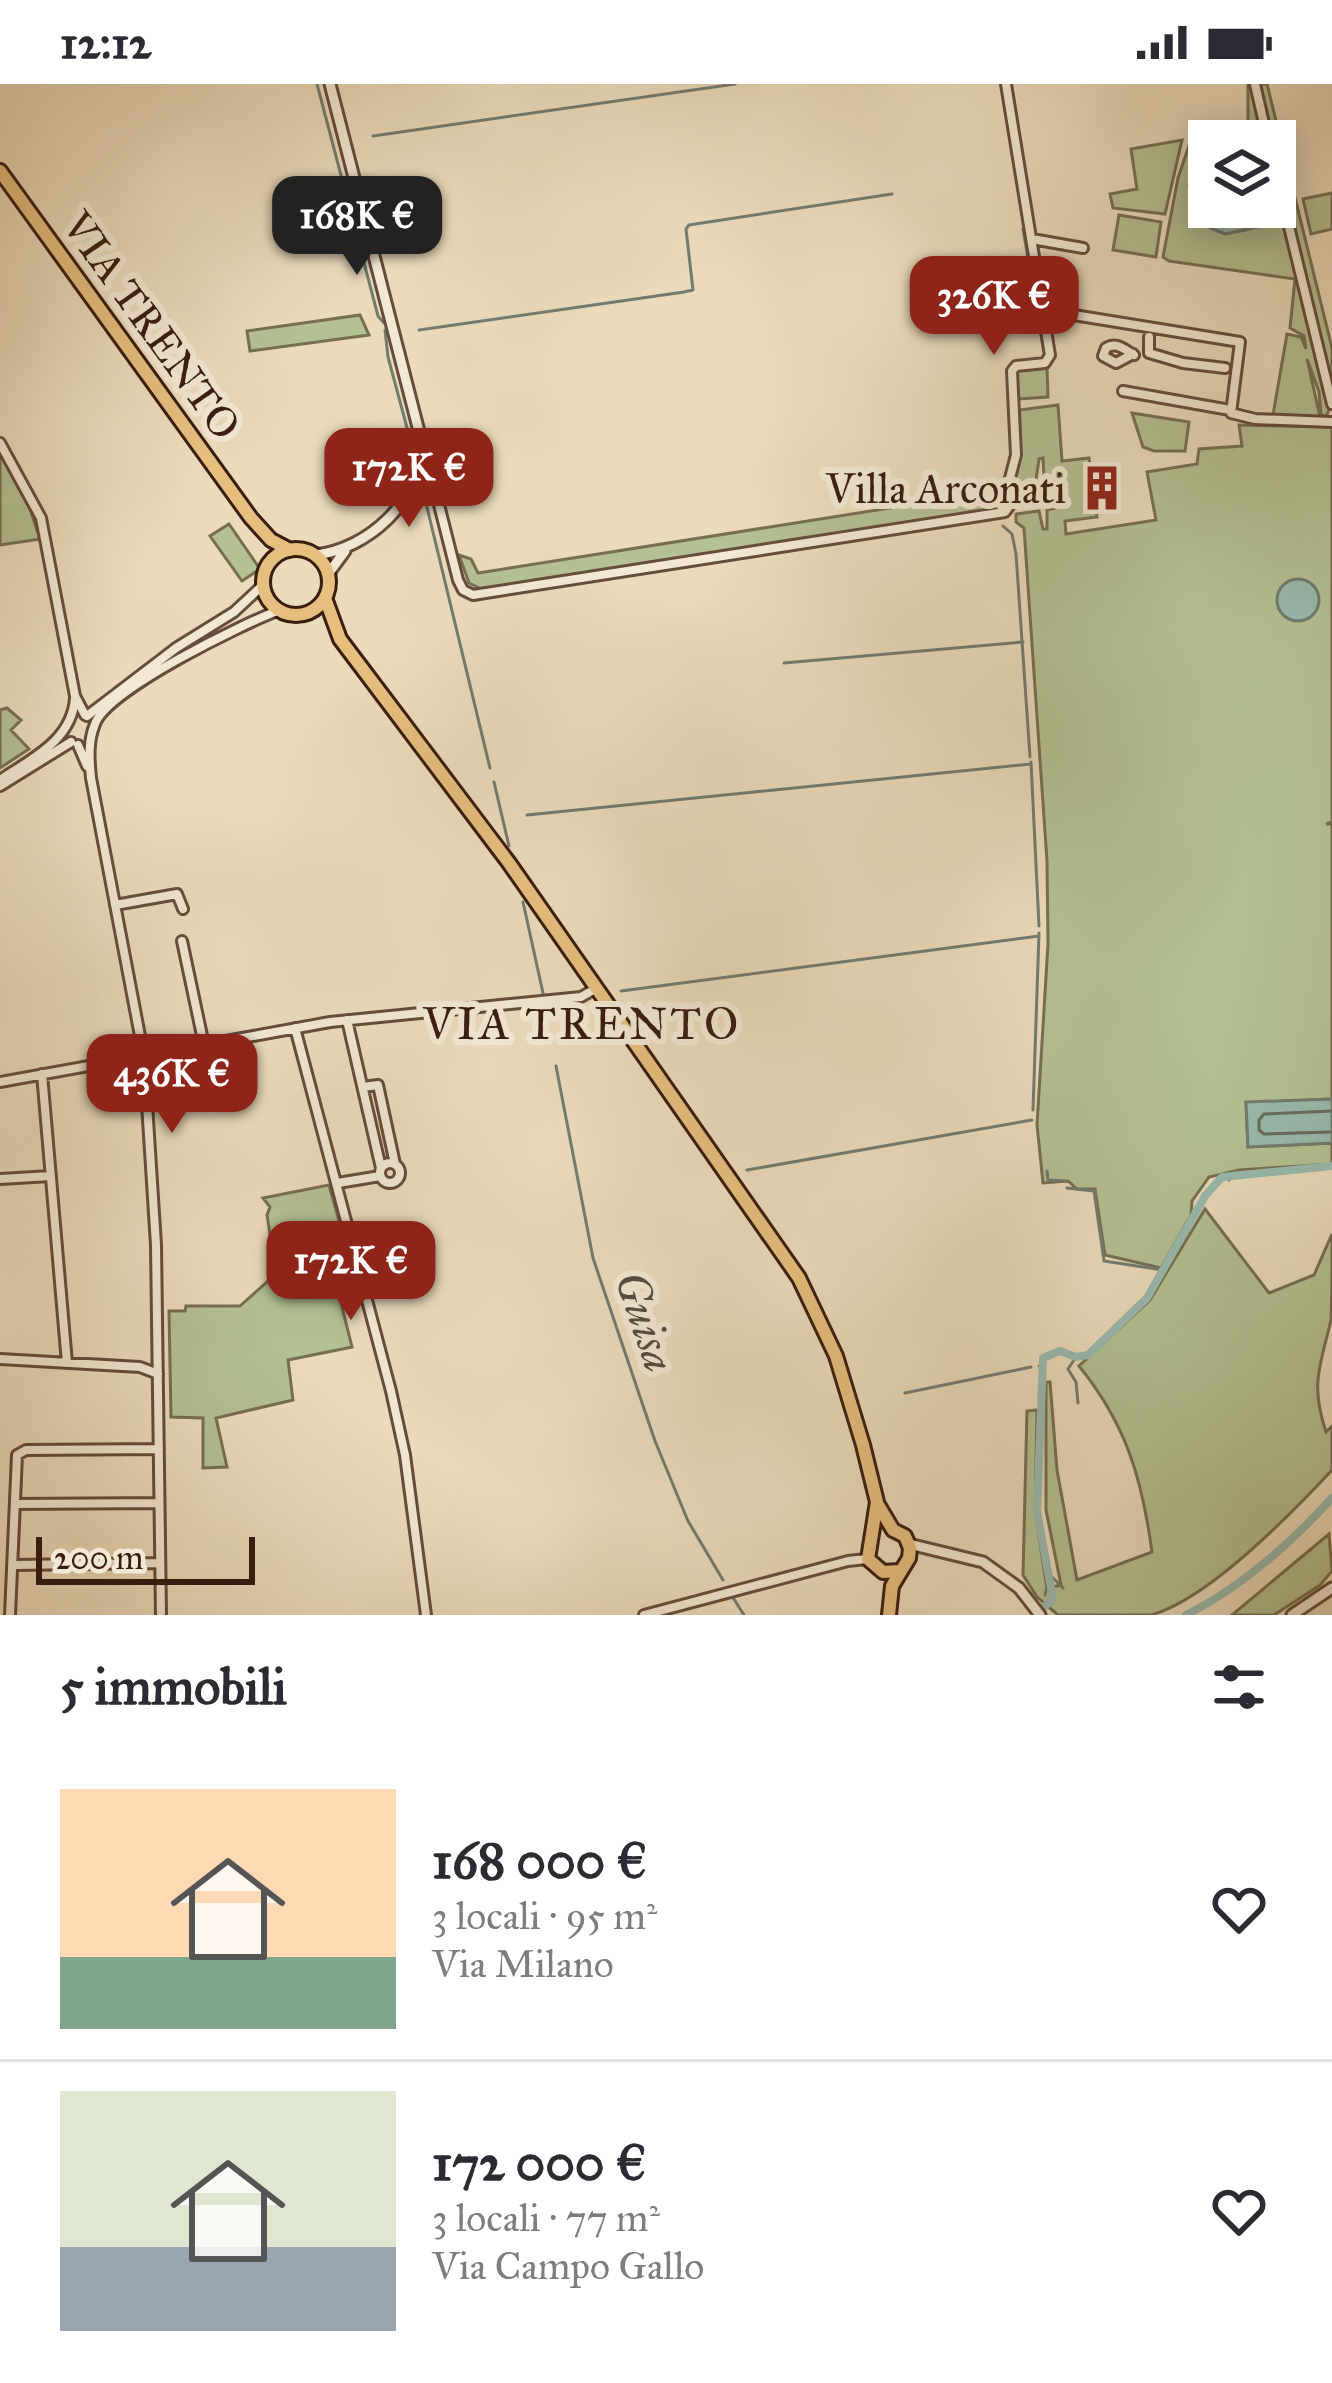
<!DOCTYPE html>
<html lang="it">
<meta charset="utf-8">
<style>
body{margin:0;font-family:"IM FELL Great Primer",serif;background:#f2f2f3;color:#2b2b33;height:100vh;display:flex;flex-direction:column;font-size:45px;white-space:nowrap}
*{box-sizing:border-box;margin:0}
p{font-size:39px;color:#7c7c81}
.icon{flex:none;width:66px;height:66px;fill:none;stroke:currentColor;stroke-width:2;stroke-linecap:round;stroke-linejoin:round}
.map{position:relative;height:1531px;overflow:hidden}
.drawer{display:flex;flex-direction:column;background:#fff;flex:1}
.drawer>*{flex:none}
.fabs{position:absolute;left:1188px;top:36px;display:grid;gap:24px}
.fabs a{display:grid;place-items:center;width:108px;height:108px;border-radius:0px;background:#fff;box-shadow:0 6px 30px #0003;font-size:60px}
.scale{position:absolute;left:36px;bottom:30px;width:219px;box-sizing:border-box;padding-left:12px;border:6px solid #391d0f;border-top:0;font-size:33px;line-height:42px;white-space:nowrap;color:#391d0f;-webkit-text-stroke:9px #f2e8d3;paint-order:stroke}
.price{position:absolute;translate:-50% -102px;padding:0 27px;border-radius:24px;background:#8f2418;color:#fff;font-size:39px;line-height:78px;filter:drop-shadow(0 3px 6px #0008)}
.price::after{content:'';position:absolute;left:50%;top:72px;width:36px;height:27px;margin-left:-18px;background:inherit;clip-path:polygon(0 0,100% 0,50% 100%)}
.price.current{background:#222;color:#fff}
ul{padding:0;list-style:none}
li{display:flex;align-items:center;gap:36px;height:300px;padding:0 60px}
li+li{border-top:3px solid #e1e1e2}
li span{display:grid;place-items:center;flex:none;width:336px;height:240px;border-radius:0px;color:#555}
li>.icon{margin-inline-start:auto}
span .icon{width:144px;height:144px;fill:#fffc;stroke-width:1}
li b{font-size:51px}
h2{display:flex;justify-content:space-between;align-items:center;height:144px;padding:0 60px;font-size:51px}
.status{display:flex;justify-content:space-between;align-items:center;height:84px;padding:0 60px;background:#fff;direction:ltr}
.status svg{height:33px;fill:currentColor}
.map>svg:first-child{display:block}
.green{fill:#b4c193;stroke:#766f51;stroke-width:3}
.water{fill:#98bbaf;stroke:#727c6f;stroke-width:3}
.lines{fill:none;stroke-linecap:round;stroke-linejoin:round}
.shore{stroke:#686c5f;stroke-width:3}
.stream{stroke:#727c6f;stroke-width:3}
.canal{stroke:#98bbaf;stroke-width:8}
.minor-casing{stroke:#664c3a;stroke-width:14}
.tertiary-casing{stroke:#664c3a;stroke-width:15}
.primary-casing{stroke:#391d0f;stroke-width:18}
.minor{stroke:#f2e8d3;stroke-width:8}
.tertiary{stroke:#f2e8d3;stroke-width:9}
.primary{stroke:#e6be7e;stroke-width:12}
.labels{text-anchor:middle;stroke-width:12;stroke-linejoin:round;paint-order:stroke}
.street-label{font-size:42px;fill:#391d0f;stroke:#f2e8d3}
.poi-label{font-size:42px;fill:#391d0f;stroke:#f2e8d3;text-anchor:end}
.neighbourhood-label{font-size:45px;letter-spacing:3px;fill:#391d0f;stroke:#f2e8d3}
.water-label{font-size:45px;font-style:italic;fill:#564c3f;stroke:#f2e8d3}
</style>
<div class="status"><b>12:12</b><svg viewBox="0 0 49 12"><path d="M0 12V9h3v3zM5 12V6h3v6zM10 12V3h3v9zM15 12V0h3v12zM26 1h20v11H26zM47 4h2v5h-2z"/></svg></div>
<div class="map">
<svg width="1332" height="1531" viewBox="0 0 1332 1531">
<rect width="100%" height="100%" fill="#ebdbbb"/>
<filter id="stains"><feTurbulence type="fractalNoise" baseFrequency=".00167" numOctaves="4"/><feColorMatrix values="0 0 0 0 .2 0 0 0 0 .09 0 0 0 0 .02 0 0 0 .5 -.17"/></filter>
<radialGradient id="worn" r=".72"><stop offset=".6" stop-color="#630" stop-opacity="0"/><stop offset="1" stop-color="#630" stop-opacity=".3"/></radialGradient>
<path class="green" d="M1248,0H1253L1265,57H1209V71L1197,83L1189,101L1206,142C1228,154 1266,147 1275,123C1278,115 1275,100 1275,92L1330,323L1326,333L1321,330L1319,308L1307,275L1320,333L1273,331L1287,250L1301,253L1306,265L1304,252L1290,244L1295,195L1169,177L1163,173L1178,94L1192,53L1243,45L1248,37Z
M1256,0H1267L1332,264V301L1289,133L1275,57H1271Z
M1182,56L1165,130L1113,124L1110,110L1137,105L1131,65Z
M1332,109V145L1311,150L1303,115Z
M1119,131L1161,138L1156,173L1113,166Z
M360,231L369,251L250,267L247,247Z
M1047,284L1048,313L1019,315L1015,287Z
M1058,321L1062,377L1089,374L1097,433L1065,437L1066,450L1156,436L1147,388L1197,380L1199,365L1242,362L1239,341L1332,343V738L1326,740H1332V1015L1246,1019L1248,1063L1332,1059V1080L1239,1086L1209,1093L1192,1117L1191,1131L1161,1184L1105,1171L1095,1105H1077L1068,1097L1043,1099L1037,1041L1048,860L1047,777L1024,444L1016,438V430L1039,427L1043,445H1047V426L1064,422L1063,417L1046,419L1045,400L1062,397V393L1044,394L1043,374L1039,375L1036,396L1014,399C1021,375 1018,354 1019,326Z
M1132,329L1189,338L1185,367H1154L1143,363Z
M0,370L27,416L40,455L0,461Z
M1004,406V426L483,506L469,499L459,471L471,475L478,489Z
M229,440L260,485L242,497L210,452Z
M7,624L21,636L11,646L29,665L0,684V626Z
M329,1101L361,1215L341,1219L352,1263L288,1276L293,1316L216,1334L227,1383L203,1384V1334L171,1333L169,1227H185L186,1222H240L276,1190L267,1131L270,1123L263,1114Z
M1205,1125L1269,1209L1314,1191L1332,1150C1332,1177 1332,1211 1331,1236C1320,1283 1310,1300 1326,1348L1332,1342V1386C1291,1430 1209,1515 1151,1531C1127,1531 1084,1531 1058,1531L1037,1513L1023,1491L1027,1327L1037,1326L1035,1428L1047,1504L1061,1501L1046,1426V1298H1050L1057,1386L1077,1496L1152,1468C1142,1394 1126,1340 1079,1282L1150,1216Z
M1329,1450L1332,1487L1320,1501L1274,1531H1232Z"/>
<path class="water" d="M1209,71V123H1272L1257,143L1226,150C1187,140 1177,97 1209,71Z
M1277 516a21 21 0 1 1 42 0a21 21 0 1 1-42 0Z
M1332,1015V1059L1248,1063L1246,1018Z"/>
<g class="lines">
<path class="shore" d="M1332,1027L1264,1030L1259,1036V1046L1264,1050L1332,1048"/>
<path class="stream" d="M317,0L378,232L384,239
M373,52L735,0
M1023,145L1044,268
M385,246L388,273L410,355
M419,246L684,208L693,206L686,145L689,141L892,110
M425,415L490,684
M1003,442L1012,450L1016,470L1030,673
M784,579L1023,558
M1031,678L1039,842
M494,698L509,762
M527,731L1031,680
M523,818L543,909
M621,907L1039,852
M556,982L593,1174L655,1357L688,1437L723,1496
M1033,1026L1039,849
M747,1086L1032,1036
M1047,1087L1048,1096L1066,1097
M1229,1091V1096
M1067,1104L1094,1107L1104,1177L1163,1186
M1076,1273L1068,1285L1076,1298L1078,1319
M1039,1282H1041
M905,1309L1031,1283
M1048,1489L1063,1504
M1045,1511L1049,1494
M732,1512L744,1531"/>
<path class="canal" d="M1045,1522L1053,1515L1037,1428L1043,1274L1060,1267L1076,1273L1088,1271L1147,1214L1205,1112L1222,1093L1332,1082
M1186,1531C1242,1503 1290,1460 1332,1414"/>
<g class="minor-casing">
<path id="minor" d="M1255,0L1268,57
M1275,85L1332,320
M1032,155L1083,164
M1043,226L1240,258L1231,329L1255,335L1332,338
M1149,253V269L1183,279L1225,284
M1133,270L1116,279L1103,272L1106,264C1116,257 1125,266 1134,271
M1123,307L1230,326
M0,359L41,434L75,612L85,631
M419,389L434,401L458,496L463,506L473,511L1005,428L1010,421V394L1016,371L1012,287L1016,282L1045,279L1050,271L1006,0
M87,632L176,564L234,528L264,500
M78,661L87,682
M0,696C33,674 72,656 75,614
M0,702L71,658
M115,821L177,810L183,825
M182,857L204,961
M347,936L381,1084
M295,944L391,1307L405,1371L426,1531
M42,990L67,1279
M0,998L330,938L581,913L595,905
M363,1003L378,1001L395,1080
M380 1089a10 10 0 1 1 20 0a10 10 0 1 1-20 0Z
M0,1095L51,1092
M338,1099L380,1092
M0,1275L140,1283L158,1290
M15,1420L159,1419
M14,1481L160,1479
M10,1531L17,1371L26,1366L159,1365
M161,1531L156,1161L144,973L91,694C89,674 88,657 95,640C107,606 244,539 280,526
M644,1531L848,1477L867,1475"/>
</g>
<g class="tertiary-casing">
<path id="tertiary" d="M315,471C369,465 419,417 423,363L330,0
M328,490L345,467
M909,1460L983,1478L1019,1504L1040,1531
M1292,1531L1332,1504"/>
</g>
<g class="primary-casing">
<path id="primary" d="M0,87L251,434L271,456L290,466
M263 498a33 33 0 1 1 66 0a33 33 0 1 1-66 0Z
M325,514L340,555L509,779L799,1194L836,1272L863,1361L877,1418L868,1475L883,1488L899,1487
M877,1419L893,1446L905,1452L910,1464L909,1474L892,1502L889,1531"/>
</g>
<use href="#minor" class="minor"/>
<use href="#tertiary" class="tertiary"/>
<use href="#primary" class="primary"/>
</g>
<defs>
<g id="building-bare" transform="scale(3.6)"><path d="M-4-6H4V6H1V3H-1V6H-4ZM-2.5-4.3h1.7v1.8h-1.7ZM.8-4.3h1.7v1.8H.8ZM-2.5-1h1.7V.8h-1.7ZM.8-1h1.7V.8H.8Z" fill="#8f2418" stroke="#f2e8d3" stroke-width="2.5" paint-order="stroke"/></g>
</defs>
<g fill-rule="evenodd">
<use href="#building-bare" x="1102" y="404"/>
</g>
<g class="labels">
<g class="street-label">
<text transform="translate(152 241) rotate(54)" y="15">VIA TRENTO</text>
</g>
<g class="poi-label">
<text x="1066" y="419">Villa Arconati</text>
</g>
<g class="neighbourhood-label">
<text x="582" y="955">VIA TRENTO</text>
</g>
<g class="water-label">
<text transform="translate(646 1237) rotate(71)" y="16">Guisa</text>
</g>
</g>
<rect width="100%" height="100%" filter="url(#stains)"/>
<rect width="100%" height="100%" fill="url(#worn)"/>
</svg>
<div class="fabs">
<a><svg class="icon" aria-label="layers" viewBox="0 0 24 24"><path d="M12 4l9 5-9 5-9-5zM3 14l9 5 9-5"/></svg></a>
</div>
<div class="scale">200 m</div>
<b class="price current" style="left:357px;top:194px">168K €</b>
<b class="price" style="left:994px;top:274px">326K €</b>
<b class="price" style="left:409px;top:446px">172K €</b>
<b class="price" style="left:172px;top:1052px">436K €</b>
<b class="price" style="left:351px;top:1239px">172K €</b>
</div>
<section class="drawer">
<h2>5 immobili<svg class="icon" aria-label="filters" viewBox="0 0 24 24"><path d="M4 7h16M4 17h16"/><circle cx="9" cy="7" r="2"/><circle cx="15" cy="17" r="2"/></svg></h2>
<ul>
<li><span style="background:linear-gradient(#ffd9b3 70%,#7fa58c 0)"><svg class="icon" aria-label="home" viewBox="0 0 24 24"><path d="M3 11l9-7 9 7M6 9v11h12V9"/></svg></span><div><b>168 000 €</b><p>3 locali · 95 m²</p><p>Via Milano</p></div><svg class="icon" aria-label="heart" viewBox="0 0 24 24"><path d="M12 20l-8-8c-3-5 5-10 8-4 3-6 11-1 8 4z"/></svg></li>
<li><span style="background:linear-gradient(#dfe7d0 65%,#9aa5b1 0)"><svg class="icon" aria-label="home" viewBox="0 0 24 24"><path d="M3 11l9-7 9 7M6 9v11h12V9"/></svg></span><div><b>172 000 €</b><p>3 locali · 77 m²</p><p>Via Campo Gallo</p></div><svg class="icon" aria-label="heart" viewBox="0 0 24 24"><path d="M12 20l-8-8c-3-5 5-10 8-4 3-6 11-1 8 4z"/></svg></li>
</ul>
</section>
